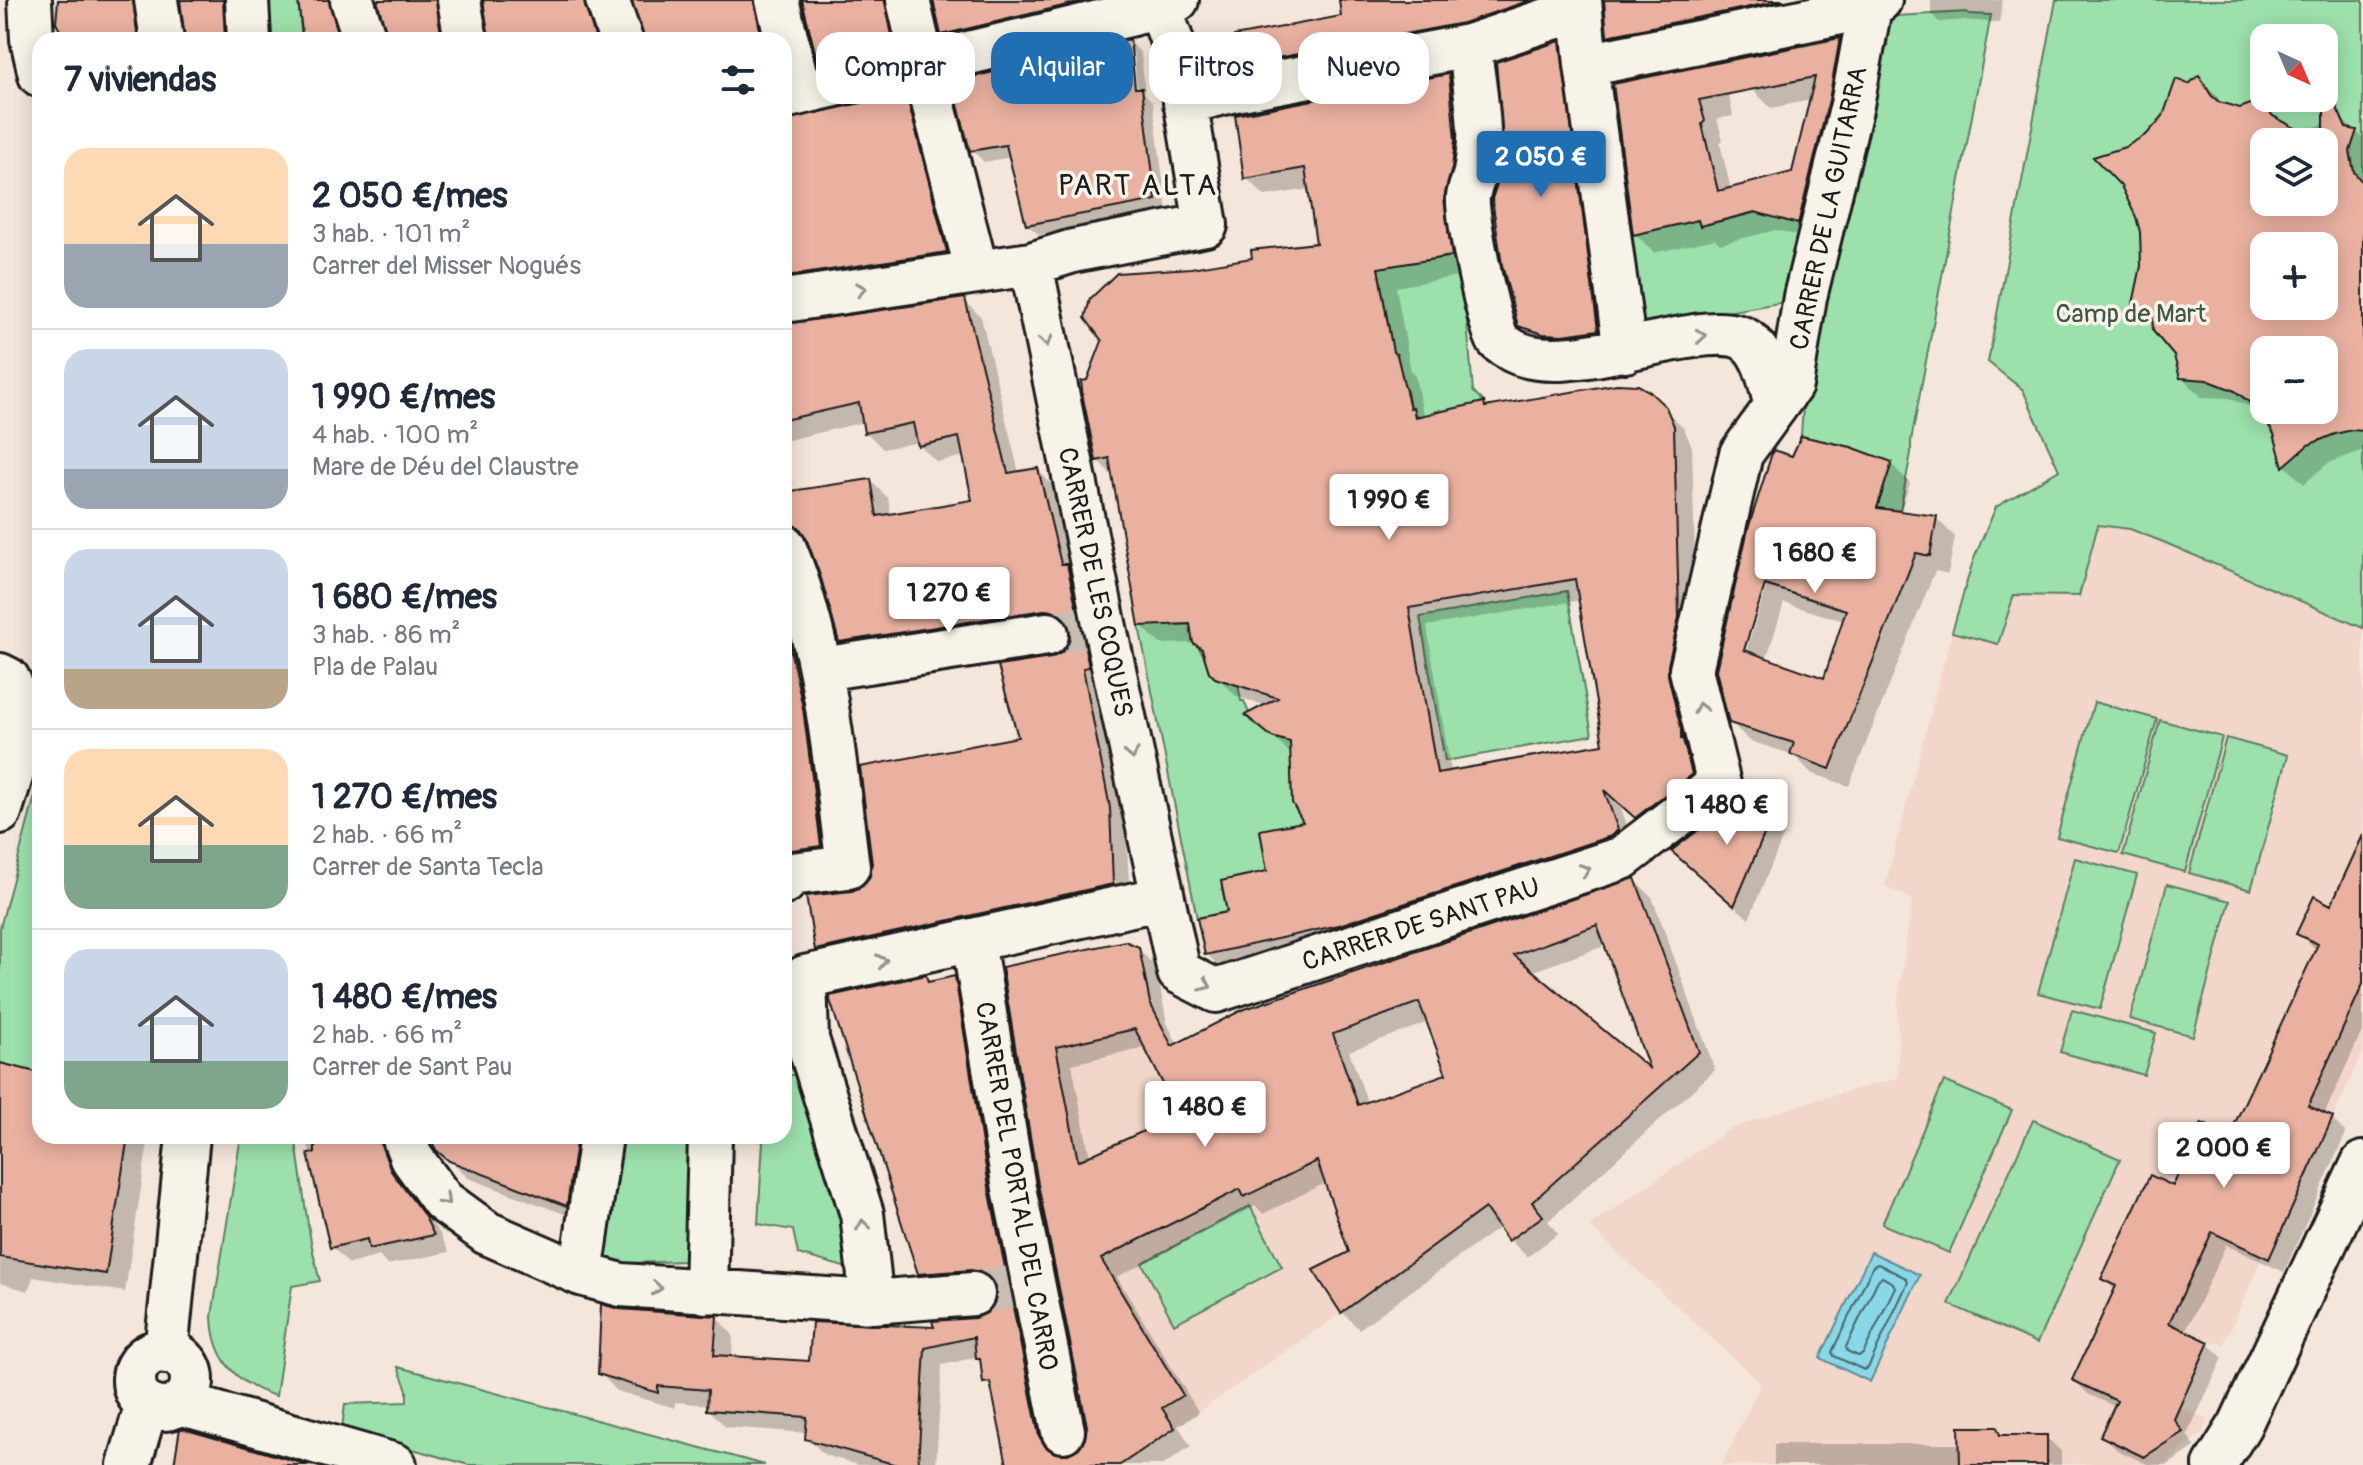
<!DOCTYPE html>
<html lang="es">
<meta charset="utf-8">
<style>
body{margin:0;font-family:Pangolin,sans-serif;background:#f6f6f7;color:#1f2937;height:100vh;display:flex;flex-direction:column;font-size:30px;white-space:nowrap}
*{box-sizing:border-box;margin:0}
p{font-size:26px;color:#747a83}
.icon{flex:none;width:44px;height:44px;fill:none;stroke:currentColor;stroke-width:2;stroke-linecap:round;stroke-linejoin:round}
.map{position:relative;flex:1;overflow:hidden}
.side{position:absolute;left:32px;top:32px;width:760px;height:1112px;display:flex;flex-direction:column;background:#fff;border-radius:24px;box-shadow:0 4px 20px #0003}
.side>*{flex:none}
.top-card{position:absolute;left:816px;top:32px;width:760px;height:72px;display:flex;gap:16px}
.needle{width:52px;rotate:136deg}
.controls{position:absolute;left:2250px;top:24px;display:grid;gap:16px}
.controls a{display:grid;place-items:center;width:88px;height:88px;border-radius:16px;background:#fff;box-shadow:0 4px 20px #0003;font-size:40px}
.price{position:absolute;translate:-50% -68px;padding:0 18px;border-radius:8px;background:#fff;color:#222;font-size:26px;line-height:52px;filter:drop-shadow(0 2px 4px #0008)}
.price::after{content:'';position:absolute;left:50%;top:48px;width:24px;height:18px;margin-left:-12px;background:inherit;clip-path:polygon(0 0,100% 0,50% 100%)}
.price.current{background:#1f6fb2;color:#fff}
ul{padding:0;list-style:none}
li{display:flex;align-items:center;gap:24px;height:200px;padding:0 32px}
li+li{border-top:2px solid #e0e1e3}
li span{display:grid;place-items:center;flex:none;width:224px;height:160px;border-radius:24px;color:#555}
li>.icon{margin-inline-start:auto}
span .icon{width:96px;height:96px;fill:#fffc;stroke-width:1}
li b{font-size:34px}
h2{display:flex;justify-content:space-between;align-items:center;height:96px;padding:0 32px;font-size:34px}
.pill{padding:0 28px;border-radius:24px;background:#fff;box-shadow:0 4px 20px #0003;font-size:28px;line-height:72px}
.pill.current{background:#1f6fb2;color:#fff}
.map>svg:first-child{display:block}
.built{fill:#f1d6c9}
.green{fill:#9ce1ac;stroke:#5c7e64;stroke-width:2;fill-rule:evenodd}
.water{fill:#8ad8e7;stroke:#5e8d96;stroke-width:2}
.shadow{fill:#0003;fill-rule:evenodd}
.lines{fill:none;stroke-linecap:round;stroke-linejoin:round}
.shore{stroke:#48676d;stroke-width:2}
.building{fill:#eab1a1;stroke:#1c1c1c;stroke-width:2;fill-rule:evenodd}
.minor-tunnel{stroke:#c9beb4;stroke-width:42;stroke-dasharray:42 21;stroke-linecap:butt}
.minor-casing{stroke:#1c1c1c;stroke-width:48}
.minor{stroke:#f7f3e8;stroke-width:42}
.oneway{stroke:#94928c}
.labels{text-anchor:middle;stroke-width:7;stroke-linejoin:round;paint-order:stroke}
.street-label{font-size:26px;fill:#1c1c1c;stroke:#f7f3e8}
.park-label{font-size:26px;fill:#425747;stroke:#f7f3e8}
.quarter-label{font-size:30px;letter-spacing:2px;fill:#1c1c1c;stroke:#f7f3e8}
</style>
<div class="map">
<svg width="2363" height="1465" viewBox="0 0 2363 1465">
<rect width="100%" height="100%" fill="#f4e6da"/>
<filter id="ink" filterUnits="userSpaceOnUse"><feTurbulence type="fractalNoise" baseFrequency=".0125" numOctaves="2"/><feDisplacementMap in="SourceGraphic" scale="16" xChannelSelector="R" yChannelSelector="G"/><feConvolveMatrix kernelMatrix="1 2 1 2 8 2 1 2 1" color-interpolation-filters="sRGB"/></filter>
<g filter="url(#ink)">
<path class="built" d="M2098,525L2130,529L2161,541L2363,628V1051L2269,1259L2262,1257L2224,1344L2209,1342L2179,1408L2208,1419L2203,1431L2166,1464L1722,1465L1761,1383L1589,1226L1728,1130L1802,1104L1898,1078V1004L1912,899L1885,886L1952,632L1997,644L2014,594H2034Z
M1125,941L1139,947L1153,1021L1171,1046L1314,1153L1349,1252L1313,1271L1341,1313L1175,1428L1124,1351L1063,1380L990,969Z"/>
<path class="green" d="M269,0H298L302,40H272Z
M2056,0H2363V628L2161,541L2130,529L2098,525L2079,596L2014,595L1998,644L1952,632L1973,561L1996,507L2059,470L2023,390L1988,362ZM2264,38H2324V98H2264ZM2264,142H2324V202H2264ZM2264,246H2324V306H2264ZM2264,350H2324V410H2264Z
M1967,12L1969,14L1991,15L1911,441V453L1900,511L1877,508L1892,462L1851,447L1801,436L1804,388L1877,48H1887L1888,32L1879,30V17Z
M1783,206L1780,219L1808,226L1791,301L1628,329L1618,238L1698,220L1700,226Z
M1461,255L1473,391L1484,402L1441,414L1440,410L1435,412V414L1419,417L1414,413L1413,407L1410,408L1407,391L1398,383L1402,377L1397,355L1377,340L1389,329L1378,268Z
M1567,591L1592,735L1445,761L1420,617Z
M1170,614L1173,626L1190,624L1193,643C1216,658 1195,685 1237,678L1241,701H1244L1249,713L1246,715L1252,722L1254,720C1271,738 1276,741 1300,741L1306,822L1260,830L1269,883L1252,874L1221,881L1227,912L1197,918L1139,626Z
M2094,702L2157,719L2119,853L2057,837Z
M2160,720L2222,737L2185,872L2123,855Z
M2226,738L2288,755L2251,890L2189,873Z
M40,777V1073L0,1063V928Z
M2075,858L2137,875L2100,1009L2038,993Z
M2167,884L2230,901L2193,1036L2130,1019Z
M2072,1010L2156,1033L2144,1075L2060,1052Z
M784,1075H805L854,1218V1270L798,1254L793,1230L758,1224L763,1141L727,1136H784Z
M1944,1081L2012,1110L1949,1253L1882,1224Z
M2033,1120L2120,1159L2037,1343L1949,1304Z
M241,1136H295C303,1185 307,1234 320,1281L292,1286L276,1396C236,1385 213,1358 212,1316Z
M617,1136H690L686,1261L598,1264Z
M1250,1206L1282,1267L1174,1324L1142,1263Z
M398,1367L765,1465H469L342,1429L345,1404L407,1402V1390Z"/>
<path class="water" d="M1871,1252L1920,1275L1870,1382L1820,1358Z"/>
<path class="shadow" d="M61,0H159L156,40H66Z
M181,0H248L246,40H187Z
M300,0H352L350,40H305Z
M379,0H459L455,40H390Z
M485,0H608L605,40H491Z
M635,0H777L774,40H646Z
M804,0H908L910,63L836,80L819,63Z
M935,0H1159L960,51L943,34Z
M1341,0H1542L1546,4L1258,81L1241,64L1343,18Z
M1606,0H1706L1714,34L1626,52L1609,35Z
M1740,0H1876L1757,24L1741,8Z
M1931,0H2003L1999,23L1965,20L1939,22L1931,14Z
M1839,40L1858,58L1817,241L1776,230L1720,244L1715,239L1654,253L1635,234L1615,86H1727L1733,116L1717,119L1723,140L1720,143L1731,190L1793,174L1811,100L1771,108L1752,89Z
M1130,42L1141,53L1145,94L1153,102L1167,211L1039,235L1027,224L1011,157L984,162L972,150ZM1129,53H1134L1138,98H1134Z
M1559,43L1576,60L1614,346L1537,342L1520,325ZM1531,328L1553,335L1551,339L1531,332Z
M1448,76L1467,95L1469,274L1396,287L1411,371L1415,376L1422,409L1426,417L1484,404L1488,408L1664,409L1684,428L1692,447L1697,637L1710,794L1655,835L1619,803L1636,850L1225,973L1207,954L1230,913L1269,872L1306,824L1293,756L1248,715L1266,706L1236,696L1211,671L1205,652L1196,643L1160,644L1141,625L1114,477L1097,460L1088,382L1191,270L1319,245L1310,189L1265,196L1246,178ZM1581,600L1605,746L1451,772L1427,626Z
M2199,78L2217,96L2222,105L2273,118L2298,128L2316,127L2339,117L2363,138V450L2327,464L2304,484L2285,466L2276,433L2265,416L2256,409L2228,398L2201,397L2182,377L2175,355L2155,323L2136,304L2143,266L2142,232L2126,149L2148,136ZM2264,142H2324V202H2264ZM2264,246H2324V306H2264ZM2264,350H2324V410H2264Z
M905,95L922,112L963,269L784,302V122Z
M964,300L981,317L1019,473L1038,470L1055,488L1099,685L1126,827L1130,901L834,966L817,949L852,893L864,887L1020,738L1051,660L1063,655L1071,644V627L1061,626L858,658L840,641L823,577L807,539L792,540L784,546V494L871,481L888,498L891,516L974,502L965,456L937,462L920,446L919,442L883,449L866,432L864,422L784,441V326Z
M1793,458L1891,464L1910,483L1900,513L1936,518L1955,537L1948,574L1935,571L1849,786L1811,773L1794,755L1750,741L1730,722L1718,670ZM1766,575L1770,576L1746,651H1744ZM1784,603L1844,621L1826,680L1766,660Z
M784,590L837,863L784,876Z
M1772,812L1787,827L1749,919L1688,865Z
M2363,840V1029L2324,1115L2332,1119L2346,1133L2284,1272L2226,1245L2185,1333L2208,1344L2223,1358L2187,1435L2195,1447L2168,1465H2149L2117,1450L2103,1436L2116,1407L2088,1394L2074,1380L2116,1291L2104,1279L2174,1188L2230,1138L2317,950L2299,934L2332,907Z
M1635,880L1652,897L1715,1070L1548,1221L1558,1234L1527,1257L1510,1240L1500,1227L1359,1329L1342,1312L1352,1253L1327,1182L1263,1214L1256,1206L1117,1277L1199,1413L1178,1426L1191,1446L1163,1465H1009L994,1390L985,1382L982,1362L977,1357L942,1365L936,1465H858L825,1455L807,1438L808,1433L726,1427L709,1410V1405L675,1402V1408L617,1391L600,1373L619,1311L716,1317L733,1335L732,1358L811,1364L988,1315L997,1304L998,1288L990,1287L937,1291L920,1273L926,977L932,983L954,979L971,996L1007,1212L1056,1456L1067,1457L1081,1450L1088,1438L1089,1426L1004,968L1138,949L1156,967L1167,1023L1178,1045ZM1607,945L1653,1075L1531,972ZM1429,1022L1449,1075L1368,1104L1349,1051ZM1146,1047L1182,1116L1090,1158L1072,1064Z
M0,1065L40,1075V1136H149L125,1292L33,1277L28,1291L0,1283Z
M306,1136H390L405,1185L440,1234L449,1252L387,1265L379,1256L349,1264L332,1247Z
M431,1136H602L583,1221L468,1178L434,1144Z
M1996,1429L2005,1437H2046L2061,1451V1465H1774V1444H1962Z"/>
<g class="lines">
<path class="shore" d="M1878,1264L1906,1278L1908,1282L1868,1368L1864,1370L1834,1356L1832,1352L1873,1266Z
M1882,1277L1893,1283L1895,1287L1863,1354L1858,1356L1847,1351L1846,1347L1878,1280Z"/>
</g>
<path class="building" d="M58,0H133L138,40H65L56,23Z
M180,0H223L225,40H185Z
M298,0H329L340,40H303Z
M377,0H436L442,40H388Z
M483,0H584L596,40H489Z
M632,0H754L762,40H644Z
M802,0H885L894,46L818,64Z
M933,0H1088L941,35Z
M1339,0H1531L1463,23L1240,65L1234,36L1341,16Z
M1604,0H1784L1607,36Z
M1840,38L1829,100L1798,224L1755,212L1700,226L1698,220L1633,235L1613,84ZM1815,77L1792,172L1718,191L1702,124L1705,121L1699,100Z
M1130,39L1135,88H1142L1156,200L1026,225L1006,145L970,151L952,82Z
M1560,41L1598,330L1563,335L1543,334L1518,326L1502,265L1492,199L1499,177L1503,142L1496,62Z
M1449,74L1455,140L1452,168L1444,198L1452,256L1378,268L1393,352L1397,355L1410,408L1413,407L1415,417L1484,402L1485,407L1617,384L1638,385L1649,391L1666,407L1674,426L1679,617L1668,665V675L1681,729V740L1682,736L1692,774L1635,818L1604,790L1618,830L1611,836L1339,925L1205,955L1197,918L1227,912L1221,881L1267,871L1260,830L1303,822L1292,803L1290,742L1272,737L1245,715L1278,698L1215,678L1209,672L1202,649L1193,643L1190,624L1139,626L1109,458L1096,461L1083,398L1081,381L1087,380L1102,341L1085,318L1090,299L1117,273L1191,268L1252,258L1251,250L1316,243L1305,168L1244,179L1235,115ZM1575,579L1603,744L1437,773L1409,608Z
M2199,75L2211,95L2219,102L2240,108L2259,101L2273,116L2321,142H2264V202H2324V78L2346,128L2357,130L2350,151L2354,172L2363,183V431L2352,430L2335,434L2308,445L2283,467L2274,434L2259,410L2235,391L2207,380L2180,378L2174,356L2153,331L2152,312L2133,304L2141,266L2140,232L2136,217L2121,186L2093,157L2125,147L2147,134L2163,116L2176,79L2189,84ZM2264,246H2324V306H2264ZM2264,350H2324V410H2264Z
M906,93L947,252L784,277V120Z
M965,298L1008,473L1038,468L1061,564H1067L1089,667L1083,668L1110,808L1113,884L815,950L806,896L852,891L863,886L870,876L872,864L860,767L1018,737L998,666L1051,658L1063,652L1070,642V630L1065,618L1055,611L1044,610L839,642L821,578L806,538L799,527L784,523V492L871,479L877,516L972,500L959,437L918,446L913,423L864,433L859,403L784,420V324Z
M1801,436L1851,447L1892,462L1877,508L1937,516L1930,556L1916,553L1830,769L1790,754L1794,743L1729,723L1716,670L1748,529L1773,450L1792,456ZM1765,585L1846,610L1824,678L1744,650Z
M784,621L803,708L821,846L784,851Z
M1740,795L1774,811L1734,906L1671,851L1734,803Z
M2363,835V984L2308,1106L2333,1117L2269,1259L2212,1232L2169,1323L2209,1342L2174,1419L2183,1432L2144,1457L2100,1436L2117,1401L2072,1380L2116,1286L2101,1279L2150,1175L2173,1186L2202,1123L2229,1136L2318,944L2296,934L2314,896L2331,905Z
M1635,878L1699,1052L1532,1202L1543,1216L1508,1241L1485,1208L1341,1313L1313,1270L1349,1252L1317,1161L1244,1197L1240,1189L1101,1259L1183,1395L1162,1408L1175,1428L1120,1465H1007L990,1382L983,1383L980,1358H976L974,1337L925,1348L918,1465H897L805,1439L807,1417L707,1410L708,1390L658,1386V1393L598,1374L601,1304L619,1309L717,1316L714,1355L809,1361L812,1322L934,1327L932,1321L975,1318L987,1313L995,1304L997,1291L992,1280L984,1273L971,1270L918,1274L830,1000V996L926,975L928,982L955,976L990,1193L1039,1436L1045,1446L1055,1453L1068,1454L1079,1448L1085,1439L1087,1426L1038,1184L1002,967L1125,941L1139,947L1150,1003L1172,1046L1242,1010ZM1597,925L1649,1068L1514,955ZM1419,1002L1446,1074L1358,1105L1333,1034ZM1135,1029L1179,1115L1078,1161L1056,1047Z
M0,1063L40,1073V1136H128L106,1274L0,1257Z
M329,1136H380L381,1145L391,1171L424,1215L434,1235L369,1249L367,1239L330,1248L308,1154L315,1153V1145L330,1141Z
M429,1136H577L567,1206L449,1161L436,1150Z
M1959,1427H1997L2000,1435H2047V1465H1960Z
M180,1428L308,1465H174Z"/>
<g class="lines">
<path class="minor-tunnel" d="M1047,634L1084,627
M973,1294L1020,1285"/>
<g class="minor-casing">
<path id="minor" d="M30,0L32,39L40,75
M156,0L162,40
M247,0L249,40
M352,0L365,40
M459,0L466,40
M607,0L621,40
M777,0L800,93
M908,0L923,64L977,272
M1157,0L1174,47
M1580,0L1586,65L1625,351
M1469,46C1473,74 1478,102 1479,131C1480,144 1477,160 1475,173C1473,181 1469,189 1468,197C1466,215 1489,325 1498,340C1499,342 1505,346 1507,347C1563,388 1713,308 1750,343C1766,358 1770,386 1776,405
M1586,65L1870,7L1880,0
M784,97L1133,14L1177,0
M1185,103L1235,90L1469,46L1580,9
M1031,264L1104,623L1179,972L1216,991L1622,858L1719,784L1691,670L1741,454L1791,385L1805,297L1852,105L1870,7
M784,301L1031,264L1073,251L1206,225L1183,88
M784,546C826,647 834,759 848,867L791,874L784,883
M822,669L1047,634
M0,675L8,679L20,703L18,754L0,812
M973,941L1014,1188L1063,1431
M805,977L1163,898
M805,977L807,1039L862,1214L872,1302
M403,1136L411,1157L443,1201L487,1233L581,1274L621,1285L872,1302L973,1294
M581,1274L601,1136
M706,1292L710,1136
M134 1380a29 29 0 1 1 58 0a29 29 0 1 1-58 0Z
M166,1352L188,1136
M180,1403L395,1465
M129,1465L147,1404
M2215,1465L2240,1425L2363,1163"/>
</g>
<use href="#minor" class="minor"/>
</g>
<defs><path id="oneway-chevron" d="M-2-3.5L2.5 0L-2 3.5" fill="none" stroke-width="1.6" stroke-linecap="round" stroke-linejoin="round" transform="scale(2)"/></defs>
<g class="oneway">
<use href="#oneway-chevron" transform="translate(861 289) rotate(-9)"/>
<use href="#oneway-chevron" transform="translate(1701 336) rotate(-5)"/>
<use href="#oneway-chevron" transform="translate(1046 341) rotate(79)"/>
<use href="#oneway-chevron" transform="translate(1700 708) rotate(-103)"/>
<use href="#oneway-chevron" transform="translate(1132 754) rotate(78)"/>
<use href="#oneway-chevron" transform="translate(1585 870) rotate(-18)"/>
<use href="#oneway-chevron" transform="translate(882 961) rotate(-12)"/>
<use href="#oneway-chevron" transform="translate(1206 985) rotate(23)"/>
<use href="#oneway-chevron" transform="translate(445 1200) rotate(44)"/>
<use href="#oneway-chevron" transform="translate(863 1225) rotate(-98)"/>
<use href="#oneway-chevron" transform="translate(657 1288) rotate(5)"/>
</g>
</g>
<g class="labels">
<g class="street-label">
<text transform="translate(1828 208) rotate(-78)" y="9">CARRER DE LA GUITARRA</text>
<text transform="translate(1096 582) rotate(78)" y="9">CARRER DE LES COQUES</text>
<text transform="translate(1421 924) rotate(-18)" y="9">CARRER DE SANT PAU</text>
<text transform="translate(1017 1186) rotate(80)" y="9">CARRER DEL PORTAL DEL CARRO</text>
</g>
<g class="park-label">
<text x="2131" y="322">Camp de Mart</text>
</g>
<g class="quarter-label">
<text x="1138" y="195">PART ALTA</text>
</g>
</g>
</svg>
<div class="controls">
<a><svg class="needle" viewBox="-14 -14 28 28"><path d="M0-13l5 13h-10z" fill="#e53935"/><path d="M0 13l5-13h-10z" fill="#747a83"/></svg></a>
<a><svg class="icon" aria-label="layers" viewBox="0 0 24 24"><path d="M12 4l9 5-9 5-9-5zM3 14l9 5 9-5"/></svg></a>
<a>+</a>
<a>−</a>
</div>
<b class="price current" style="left:1541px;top:199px">2 050 €</b>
<b class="price" style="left:1389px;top:542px">1 990 €</b>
<b class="price" style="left:1815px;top:595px">1 680 €</b>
<b class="price" style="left:949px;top:635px">1 270 €</b>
<b class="price" style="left:1727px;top:847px">1 480 €</b>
<b class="price" style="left:1205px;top:1149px">1 480 €</b>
<b class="price" style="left:2224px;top:1190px">2 000 €</b>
<div class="top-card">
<a class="pill">Comprar</a>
<a class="pill current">Alquilar</a>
<a class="pill">Filtros</a>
<a class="pill">Nuevo</a>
</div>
<section class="side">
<h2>7 viviendas<svg class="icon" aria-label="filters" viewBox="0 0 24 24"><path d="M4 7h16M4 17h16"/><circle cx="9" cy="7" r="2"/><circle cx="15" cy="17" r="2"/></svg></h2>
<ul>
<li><span style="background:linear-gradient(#ffd9b3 60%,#9aa5b1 0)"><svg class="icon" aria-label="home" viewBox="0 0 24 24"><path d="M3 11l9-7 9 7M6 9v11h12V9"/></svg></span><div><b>2 050 €/mes</b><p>3 hab. · 101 m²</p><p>Carrer del Misser Nogués</p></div></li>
<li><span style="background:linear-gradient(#c9d6e8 75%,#9aa5b1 0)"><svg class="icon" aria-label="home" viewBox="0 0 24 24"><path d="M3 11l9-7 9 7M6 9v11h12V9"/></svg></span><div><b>1 990 €/mes</b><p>4 hab. · 100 m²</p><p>Mare de Déu del Claustre</p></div></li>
<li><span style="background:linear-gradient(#c9d6e8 75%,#b9a48a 0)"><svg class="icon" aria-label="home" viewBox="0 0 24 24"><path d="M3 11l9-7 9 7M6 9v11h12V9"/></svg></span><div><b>1 680 €/mes</b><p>3 hab. · 86 m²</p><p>Pla de Palau</p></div></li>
<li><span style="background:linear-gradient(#ffd9b3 60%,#7fa58c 0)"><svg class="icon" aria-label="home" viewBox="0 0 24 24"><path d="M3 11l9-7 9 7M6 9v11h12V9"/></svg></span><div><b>1 270 €/mes</b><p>2 hab. · 66 m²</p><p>Carrer de Santa Tecla</p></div></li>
<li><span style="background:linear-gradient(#c9d6e8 70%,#7fa58c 0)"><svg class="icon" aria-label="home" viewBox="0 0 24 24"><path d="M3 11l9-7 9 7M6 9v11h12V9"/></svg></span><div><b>1 480 €/mes</b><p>2 hab. · 66 m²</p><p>Carrer de Sant Pau</p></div></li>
</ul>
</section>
</div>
